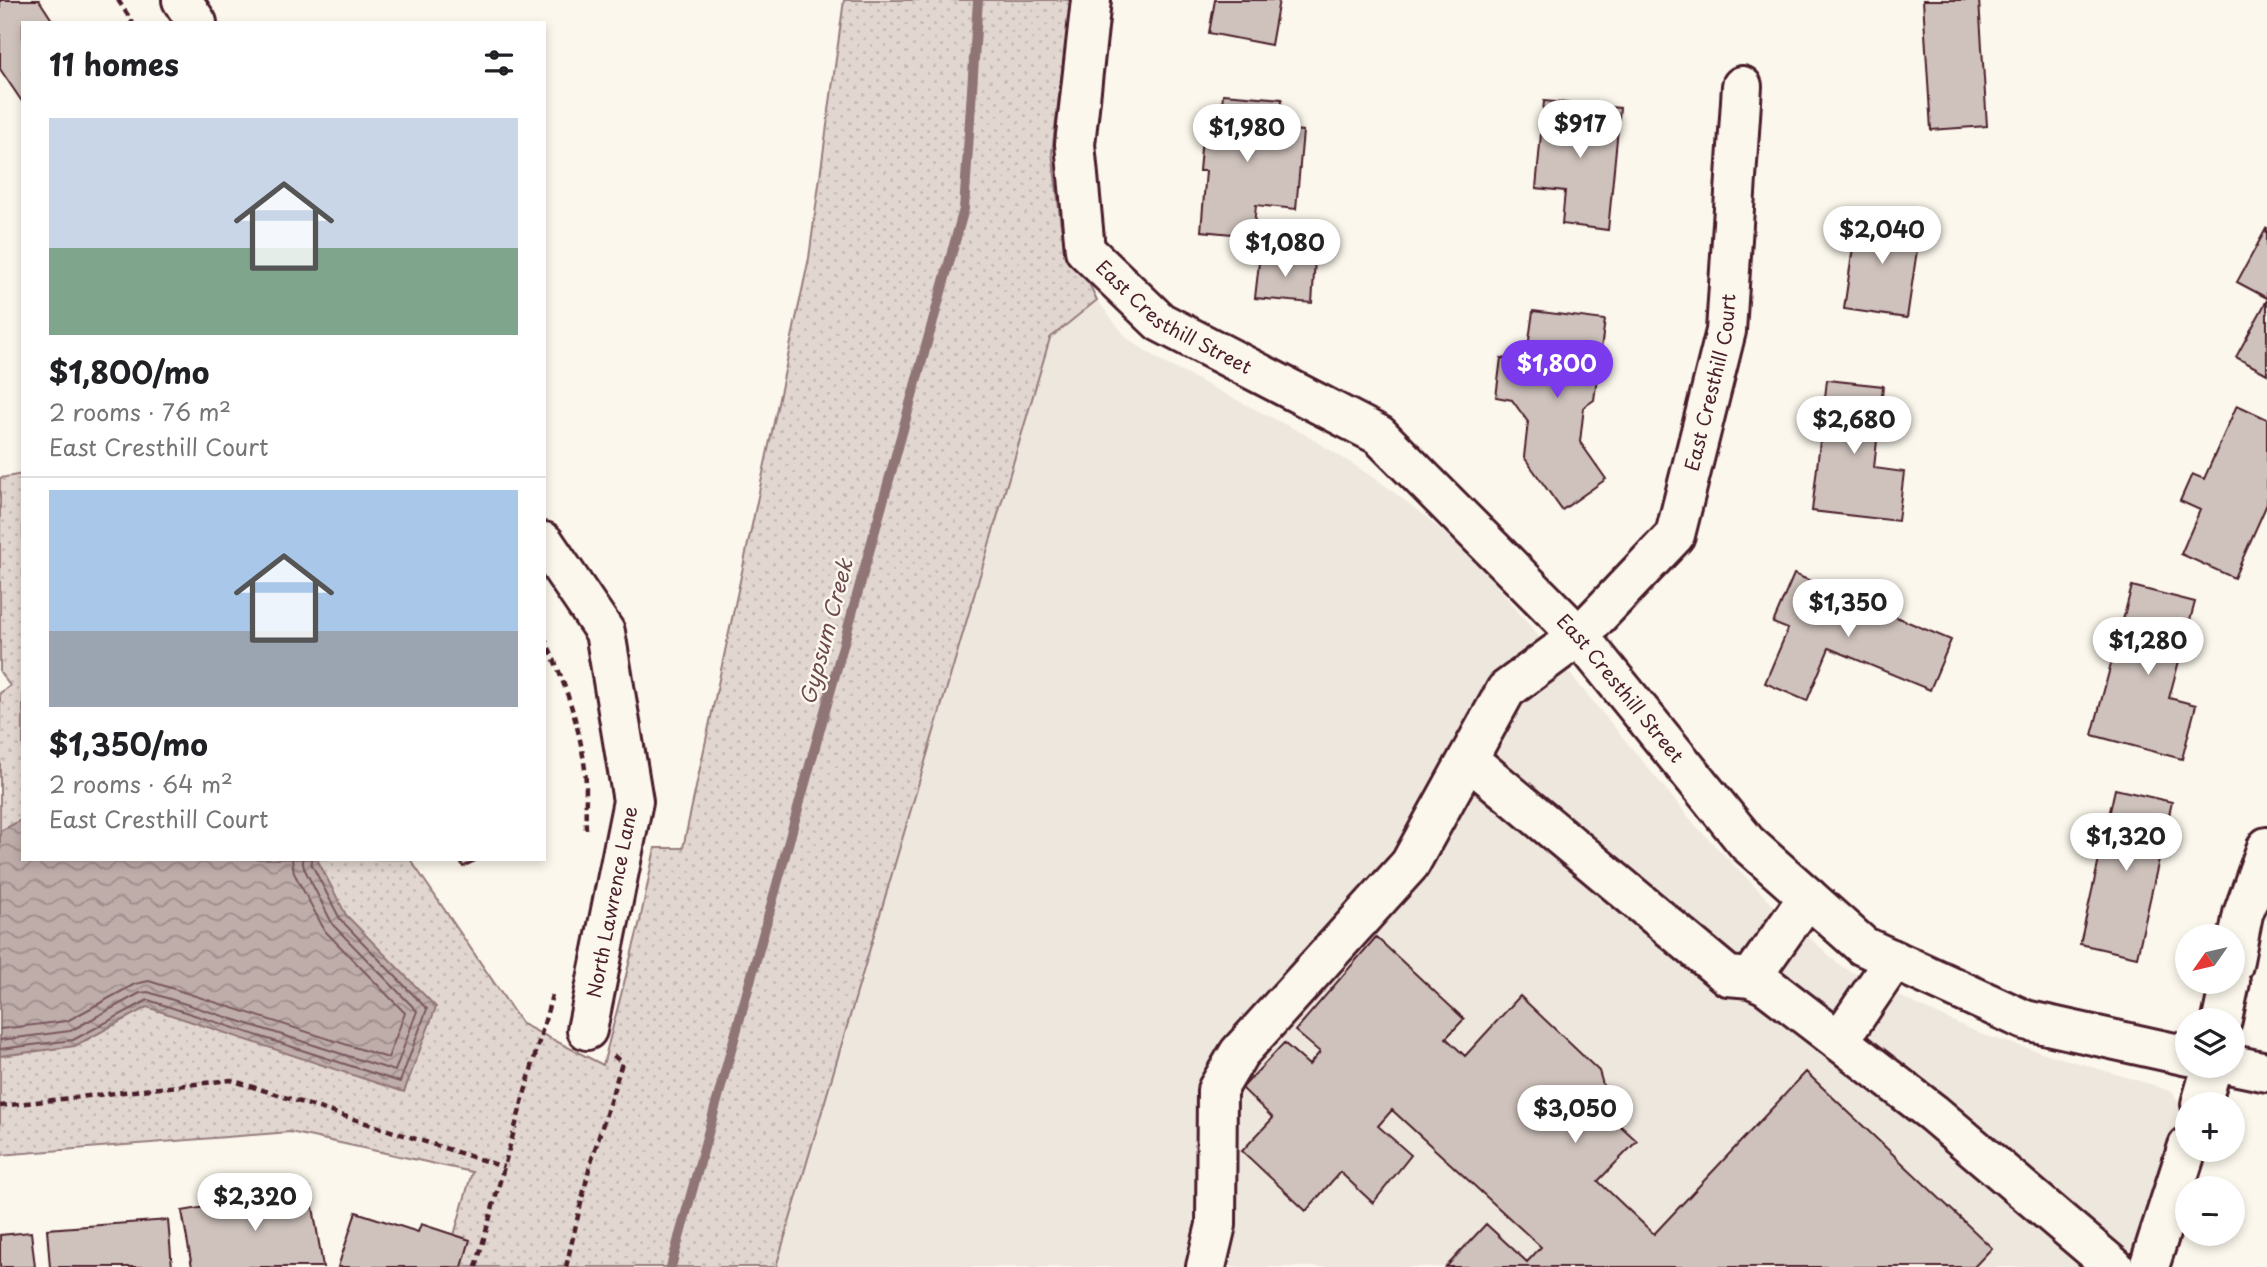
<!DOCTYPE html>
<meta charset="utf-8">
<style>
body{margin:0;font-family:"Playpen Sans",sans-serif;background:#f2f2f2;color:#202124;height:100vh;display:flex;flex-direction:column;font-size:26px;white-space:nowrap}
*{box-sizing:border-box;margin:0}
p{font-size:23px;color:#757577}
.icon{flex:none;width:38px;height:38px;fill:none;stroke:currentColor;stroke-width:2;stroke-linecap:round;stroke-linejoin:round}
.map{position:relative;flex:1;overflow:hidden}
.details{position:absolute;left:21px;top:21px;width:525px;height:840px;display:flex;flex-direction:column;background:#fff;border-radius:0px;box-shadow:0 4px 10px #0003}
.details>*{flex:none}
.needle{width:46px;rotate:236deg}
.fabs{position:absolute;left:2175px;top:924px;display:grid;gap:14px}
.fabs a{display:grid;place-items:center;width:70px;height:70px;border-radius:50%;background:#fff;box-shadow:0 4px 10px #0003;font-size:35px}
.price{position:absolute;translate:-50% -60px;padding:0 16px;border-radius:24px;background:#fff;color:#222;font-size:23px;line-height:46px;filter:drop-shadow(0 2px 4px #0008)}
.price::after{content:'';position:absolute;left:50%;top:42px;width:21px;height:16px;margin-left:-10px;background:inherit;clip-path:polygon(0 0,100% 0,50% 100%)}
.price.active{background:#7c3aed;color:#fff}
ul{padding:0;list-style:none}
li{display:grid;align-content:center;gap:14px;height:371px;padding:0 28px}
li+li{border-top:2px solid #e0e0e0}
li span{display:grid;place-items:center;height:217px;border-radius:0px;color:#555}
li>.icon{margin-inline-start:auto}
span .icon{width:126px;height:126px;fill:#fffc;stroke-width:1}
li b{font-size:30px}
h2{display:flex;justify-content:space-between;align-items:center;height:84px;padding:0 28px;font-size:30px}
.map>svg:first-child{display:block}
.built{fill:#eee7de}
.grass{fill:url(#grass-dots);stroke:#967b7e;stroke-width:2}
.water{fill:url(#water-waves);stroke:#907477;stroke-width:2}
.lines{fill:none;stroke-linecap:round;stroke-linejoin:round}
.shore{stroke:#79585e;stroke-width:2}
.stream{stroke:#907477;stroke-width:10}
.building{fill:#cfc2bc;stroke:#4a1f2b;stroke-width:2}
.minor-casing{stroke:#4a1f2b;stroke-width:44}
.path{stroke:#4a1f2b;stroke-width:4.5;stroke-dasharray:7 5;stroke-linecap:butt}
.minor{stroke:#fbf7ec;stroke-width:38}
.labels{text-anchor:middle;stroke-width:5;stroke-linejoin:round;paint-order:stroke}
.street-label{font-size:19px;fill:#4a1f2b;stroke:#fbf7ec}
.water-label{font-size:21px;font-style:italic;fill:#6d4a51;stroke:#fbf7ec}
</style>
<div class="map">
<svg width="2267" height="1267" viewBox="0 0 2267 1267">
<defs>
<pattern id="grass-dots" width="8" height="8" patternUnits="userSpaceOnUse" patternTransform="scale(1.75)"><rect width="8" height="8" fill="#e2d7d0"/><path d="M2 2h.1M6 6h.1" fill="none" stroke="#c3b8b3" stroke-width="1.8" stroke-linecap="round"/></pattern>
<pattern id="water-waves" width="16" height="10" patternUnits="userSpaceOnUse" patternTransform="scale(1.75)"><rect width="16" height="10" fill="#bfadaa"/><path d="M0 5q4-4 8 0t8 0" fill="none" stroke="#9d8c8b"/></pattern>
</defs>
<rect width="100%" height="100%" fill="#fbf7ec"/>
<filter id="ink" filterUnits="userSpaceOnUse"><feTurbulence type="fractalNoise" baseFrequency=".0143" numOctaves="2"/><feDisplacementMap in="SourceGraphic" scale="14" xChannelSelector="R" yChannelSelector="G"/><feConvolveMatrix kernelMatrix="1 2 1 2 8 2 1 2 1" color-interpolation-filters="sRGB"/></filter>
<g filter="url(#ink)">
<path class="built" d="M1097,300L1127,338L1164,363L1308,436L1379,481L1424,515L1478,563L1697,827L1778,910L1841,966L1915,1004L1983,1035L2153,1085L2172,1092L2182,1108L2177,1130L2145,1230L2127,1267H776L1050,337Z"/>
<path class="grass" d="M844,0H1071L1052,152L1061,226L1097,300L1050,338L776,1267H445L472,1172L290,1132L0,1155V693L10,686L0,672V478L23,474V859H410L522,1024L603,1065L640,921L655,848H683L809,258Z"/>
<path class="water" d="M23,819V859H317L346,915L436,1007L404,1092L147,1007L75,1046L0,1056V831Z"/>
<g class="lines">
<path class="shore" d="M0,1029L67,1021L135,984L149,981L388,1058L405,1013L325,931L294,873L292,859
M0,1040L70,1031L140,993L148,992L395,1071L417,1011L333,925L304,868L302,859
M0,1049L73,1040L148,1000L400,1082L427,1009L340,919L312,865L311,859"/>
<path class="stream" d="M671,1267L964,209L978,0"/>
</g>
<path class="building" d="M0,0H39L54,23H23V103L0,69Z
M1215,0H1279L1271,45L1209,33Z
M1923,0H1979L1987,126L1931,130Z
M1223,94L1282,99L1280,129L1303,131L1296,209L1256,205L1253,236L1201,231L1206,171H1199L1204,115L1221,116Z
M1544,101L1620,108L1608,230L1562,224L1565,191L1536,188Z
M1858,213L1921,223L1907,318L1844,309Z
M2267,227V298L2237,282Z
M1260,254L1315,260L1312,303L1255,298Z
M2267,300V374L2236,357Z
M1533,311L1605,320L1594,400L1584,407L1580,442L1606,479L1562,510L1524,457L1528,422L1512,400L1496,397L1501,358L1526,362Z
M1827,380L1883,386L1874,468L1904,472L1898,521L1812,511Z
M2237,405L2267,419V504L2234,578L2181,554L2200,510L2180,501L2192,474L2204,479Z
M1794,574L1951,640L1930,690L1829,648L1807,701L1765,683L1788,629L1773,623Z
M2132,586L2195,602L2169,698L2196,705L2182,759L2092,735Z
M2115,789L2172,802L2137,957L2080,944Z
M459,859H479L463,867Z
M1376,937L1464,1019L1446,1038L1465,1056L1520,996L1599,1071L1613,1119L1637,1141L1598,1181L1654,1234L1806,1072L1992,1248L1974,1267H1446L1486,1224L1527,1262L1541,1247L1392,1110L1378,1126L1411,1155L1373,1203L1340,1172L1306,1211L1242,1151L1273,1118L1242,1088L1284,1043L1309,1065L1320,1052L1295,1031Z
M310,1189L323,1267H192L182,1211Z
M356,1212L418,1232L421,1224L470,1240L462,1267H338Z
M168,1220L172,1267H50L47,1229Z
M31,1232L35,1267H0V1235Z"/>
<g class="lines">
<g class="minor-casing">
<g id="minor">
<path d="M182,0L197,23"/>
<path id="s1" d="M1091,0L1075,144L1085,250L1160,322L1379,435L1579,636L1747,843L1863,946L2025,1020L2188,1056"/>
<path d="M544,542L605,632L633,801L587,1030"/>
<path d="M1468,759L1728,976L1751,978L1766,985L1933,1113L2114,1267"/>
<path d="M2233,965L2243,914L2267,847"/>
<path d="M1751,978L1808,897"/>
<path d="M2222,1020L2230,982"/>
<path d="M1839,1041L1894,960"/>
<path d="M2233,1065L2267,1072"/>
<path d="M2201,1104L2212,1066"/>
<path id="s2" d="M1206,1267L1216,1225L1217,1090L1239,1053L1410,864L1506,690L1579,636L1675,535L1726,331L1742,86"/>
<path d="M2149,1267L2188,1146"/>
</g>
</g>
<path class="path" d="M118,0L133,23
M544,637C564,680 579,722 585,769C587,788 585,809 586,829
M0,1106L231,1080L504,1167
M476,1267L552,995
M566,1267L590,1165L622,1063L613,1055"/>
<use href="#minor" class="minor"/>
</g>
</g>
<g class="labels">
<g class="street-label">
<text dy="7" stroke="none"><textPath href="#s1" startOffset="364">East Cresthill Street</textPath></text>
<text dy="7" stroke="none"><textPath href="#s2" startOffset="1062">East Cresthill Court</textPath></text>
<text dy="7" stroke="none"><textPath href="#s1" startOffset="952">East Cresthill Street</textPath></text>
<text transform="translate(612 902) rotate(-79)" y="7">North Lawrence Lane</text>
</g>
<g class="water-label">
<text transform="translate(827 632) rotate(-75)" y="7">Gypsum Creek</text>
</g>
</g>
</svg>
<div class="fabs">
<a><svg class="needle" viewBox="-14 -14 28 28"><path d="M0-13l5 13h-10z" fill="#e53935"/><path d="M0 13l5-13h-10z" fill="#757577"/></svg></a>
<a><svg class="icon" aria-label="layers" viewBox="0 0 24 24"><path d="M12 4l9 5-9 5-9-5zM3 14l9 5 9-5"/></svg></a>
<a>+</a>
<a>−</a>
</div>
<b class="price" style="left:1580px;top:160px">$917</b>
<b class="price" style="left:1247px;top:164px">$1,980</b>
<b class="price" style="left:1882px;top:266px">$2,040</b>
<b class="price" style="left:1285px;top:279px">$1,080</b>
<b class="price active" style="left:1557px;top:400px">$1,800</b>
<b class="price" style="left:1854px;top:456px">$2,680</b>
<b class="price" style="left:1848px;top:639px">$1,350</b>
<b class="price" style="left:2148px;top:677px">$1,280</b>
<b class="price" style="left:2126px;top:873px">$1,320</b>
<b class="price" style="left:1575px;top:1145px">$3,050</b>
<b class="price" style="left:255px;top:1233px">$2,320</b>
<section class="details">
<h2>11 homes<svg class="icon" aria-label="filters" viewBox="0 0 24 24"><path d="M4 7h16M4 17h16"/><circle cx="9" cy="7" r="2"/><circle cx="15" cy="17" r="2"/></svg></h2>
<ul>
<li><span style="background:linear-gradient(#c9d6e8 60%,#7fa58c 0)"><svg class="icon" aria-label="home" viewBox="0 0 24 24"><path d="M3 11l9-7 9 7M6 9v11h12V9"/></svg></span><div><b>$1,800/mo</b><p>2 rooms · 76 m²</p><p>East Cresthill Court</p></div></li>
<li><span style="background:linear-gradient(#a9c7e8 65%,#9aa5b1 0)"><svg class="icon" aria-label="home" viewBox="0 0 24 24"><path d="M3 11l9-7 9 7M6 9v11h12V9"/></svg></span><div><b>$1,350/mo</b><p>2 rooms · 64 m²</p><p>East Cresthill Court</p></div></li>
</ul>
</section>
</div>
